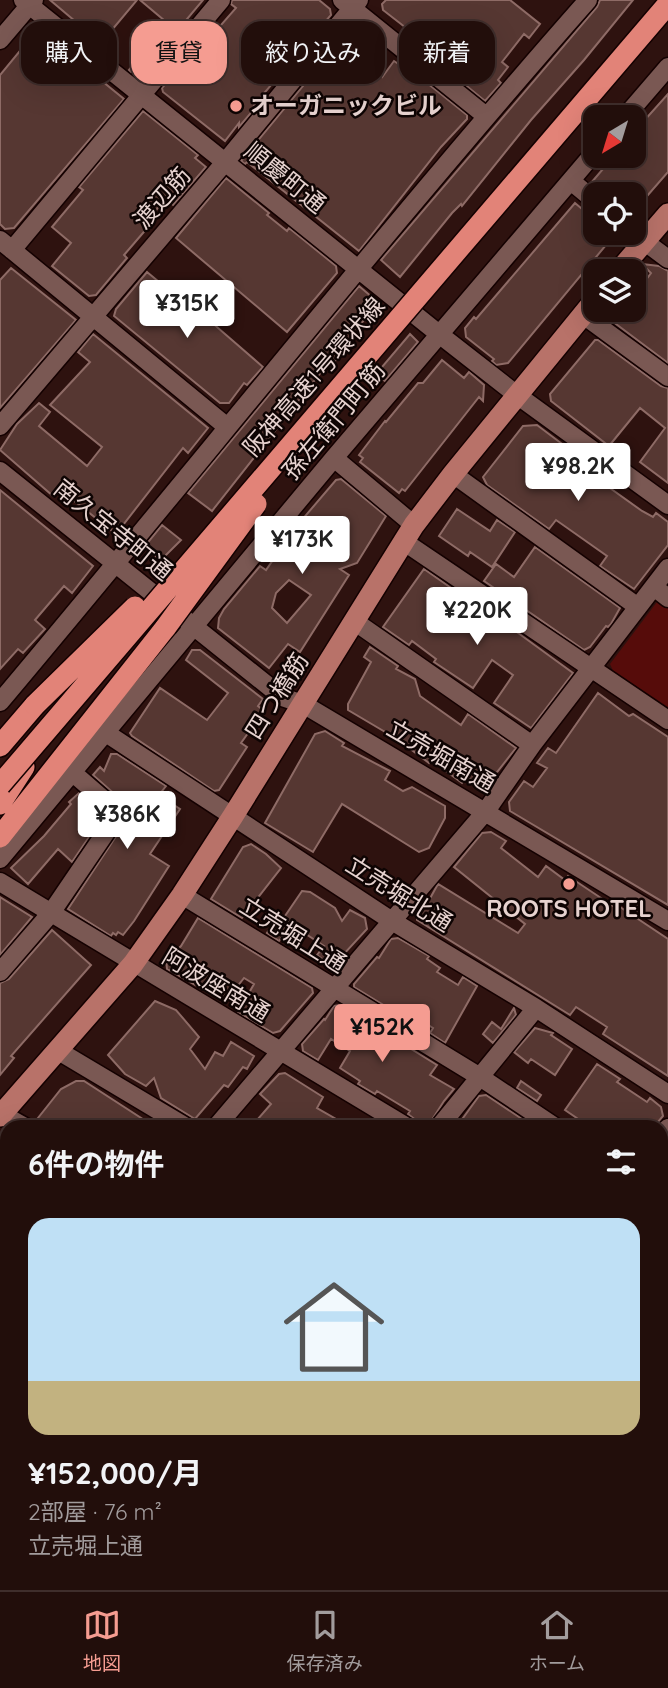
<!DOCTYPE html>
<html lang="ja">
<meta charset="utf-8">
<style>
body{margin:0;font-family:Quicksand,"Noto Sans JP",sans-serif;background:#2e1c19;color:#f1f3f6;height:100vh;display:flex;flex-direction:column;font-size:26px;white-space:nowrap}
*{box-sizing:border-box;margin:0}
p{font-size:23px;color:#a29c9d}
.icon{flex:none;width:38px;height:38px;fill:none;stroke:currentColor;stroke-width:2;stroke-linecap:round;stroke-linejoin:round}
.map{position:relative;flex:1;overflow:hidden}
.sheet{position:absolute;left:0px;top:1120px;width:668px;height:471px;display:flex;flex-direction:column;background:#220e0b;border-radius:21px 21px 0 0;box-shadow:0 7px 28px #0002,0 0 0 2px #3f2e2c}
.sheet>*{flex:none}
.hud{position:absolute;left:21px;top:21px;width:626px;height:63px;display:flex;gap:14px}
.needle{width:46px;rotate:218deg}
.controls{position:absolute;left:583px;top:105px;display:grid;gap:14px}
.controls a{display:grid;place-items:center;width:63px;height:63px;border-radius:14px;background:#220e0b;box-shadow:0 7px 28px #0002,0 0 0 2px #3f2e2c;font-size:35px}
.price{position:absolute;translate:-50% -60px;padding:0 16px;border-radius:7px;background:#fff;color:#222;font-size:23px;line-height:46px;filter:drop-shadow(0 2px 4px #0008)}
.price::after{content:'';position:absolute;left:50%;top:42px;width:21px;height:16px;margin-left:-10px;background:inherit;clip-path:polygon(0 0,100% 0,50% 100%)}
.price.on{background:#f59c91;color:#111}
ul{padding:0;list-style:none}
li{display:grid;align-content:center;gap:14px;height:371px;padding:0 28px}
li+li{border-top:2px solid #3f2e2c}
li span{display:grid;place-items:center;height:217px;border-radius:21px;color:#555}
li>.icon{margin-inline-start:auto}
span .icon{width:126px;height:126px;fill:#fffc;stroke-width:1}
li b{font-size:30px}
h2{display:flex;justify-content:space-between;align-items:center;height:84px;padding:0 28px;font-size:30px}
.pill{padding:0 24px;border-radius:21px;background:#220e0b;box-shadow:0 7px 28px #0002,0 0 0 2px #3f2e2c;font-size:24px;line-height:63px}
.pill.on{background:#f59c91;color:#111}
.dock{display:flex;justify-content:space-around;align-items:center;height:98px;border-top:2px solid #3f2e2c;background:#220e0b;font-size:19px;color:#a29c9d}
.dock a{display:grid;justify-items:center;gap:4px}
.dock .on{color:#f59c91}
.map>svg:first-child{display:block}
.green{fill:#560c0a}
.building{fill:#563732;stroke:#8e6b66;stroke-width:2;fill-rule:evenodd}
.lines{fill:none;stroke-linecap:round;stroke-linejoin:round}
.minor-casing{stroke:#140101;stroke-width:21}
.major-casing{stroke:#140101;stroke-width:24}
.highway-casing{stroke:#140101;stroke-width:24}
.minor{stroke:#7a5853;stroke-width:18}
.major{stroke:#b87269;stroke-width:21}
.highway{stroke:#e28378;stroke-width:21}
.highway-bridge-casing{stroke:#140101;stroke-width:24;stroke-linecap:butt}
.highway-bridge{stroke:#e28378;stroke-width:21}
.poi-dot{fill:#f59c91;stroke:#0e0403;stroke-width:2.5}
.labels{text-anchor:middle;stroke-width:5;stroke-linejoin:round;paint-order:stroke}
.poi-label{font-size:24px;font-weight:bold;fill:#e6d2cf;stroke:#0e0403;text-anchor:start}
.street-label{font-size:24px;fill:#e6d2cf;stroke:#0e0403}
</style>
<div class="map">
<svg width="668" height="1590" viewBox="0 0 668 1590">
<rect width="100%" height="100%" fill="#2e120f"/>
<path class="green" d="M657,602L668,604V709L614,673L610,664Z"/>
<path class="building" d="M50,0H137L101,43Z
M140,0H203L177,31Z
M232,0H319L330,9L331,15L254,105L256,107L239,127V123L225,141L163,92L162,88L211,29L215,32L236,8L231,4Z
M386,0H510L540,24L529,38L524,34L502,62L508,67L498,80L501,83L485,101L446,69L448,67L425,48L428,45L383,10L382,4Z
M600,0H633L584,60L531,120L462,206L461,204L452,213L400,277L381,260L597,7Z
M167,27L176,34L167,46L158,39Z
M38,29L124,99L14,228L5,229L0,224V75Z
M350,29L358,30L381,49L383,76L394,61L427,83L467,115V119L441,147L359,251L247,162L245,164L241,161Z
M146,48L157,56L144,72H131L129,70Z
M668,94V172L634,211V194H604L591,183L614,156H634V132Z
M143,111L198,155L195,158L206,167L173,205L165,199L146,223L149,226L124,255L127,258L96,295L89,296L52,266L71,243L52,227L83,190L79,187Z
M226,178L269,213L267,215L287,231L289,228L336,266L337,273L287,332L176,238Z
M575,203L595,220V233H616L508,363L496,365L492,361L494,359L466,337L465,328L474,317L476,319Z
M642,264L659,266L668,271V363L612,321L620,310H634V296L651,273Z
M11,268L76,320L0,408V280Z
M147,272L200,316L202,314L263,367L247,385L244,383L229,403H220L114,316L116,309Z
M359,286L379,303L357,328L361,331L329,368L326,366L212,511L188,493Z
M93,334L208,428L188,453L183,448L116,534L59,489L53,496L0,450L17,424L39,403L50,412L39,426L87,466L102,447L50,405L90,362L78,352Z
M410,334L418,342L385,381L376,374Z
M595,340H598L661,386L668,388V483L640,462L665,428L640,408L609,446L551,401L550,394Z
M442,360L464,378L469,372L484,385L483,401L479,397L405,491L402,489L399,493L360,462L363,458L359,455L385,421L386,422L418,383H423Z
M537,425L586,462L582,468L642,511L653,517L656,513L668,522V545L634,589L600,566L607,556L556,520L549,529L487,485L483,477L523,426Z
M341,479L386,516L357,563L340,569L349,575L300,652L288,644L269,668L218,628L219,618L224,609L260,566L266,570L295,528L336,480ZM289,580L311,595L287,623L272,608L276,593Z
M0,490L93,566L72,593L64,586L35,620L45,629L23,653L18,649L0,669Z
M457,509L490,531L497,520L515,532L492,567L470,552L468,556L439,536Z
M162,525L181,540L161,560L144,547Z
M535,547L620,608L611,624L608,627L606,626L590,647L584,650L484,581L496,564L514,577Z
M424,569L454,590L452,593L471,608L490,620L492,616L514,630L573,673L531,728L494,703L513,675L492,660L473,688L434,662L436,659L412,641L409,645L383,627Z
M370,647L398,666L396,669L415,679L420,696L461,725L468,714L516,748L483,790L467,777L462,783L431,760L429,763L397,739L348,710V704L371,662L364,657Z
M192,650H200L263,699L258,706L264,711L241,743L247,747L219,790L214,791L132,736L130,733L160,688L207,720L228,693L186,660Z
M598,693L629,716L633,714L668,737V905L510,811L509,802L524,781L533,787L547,768L537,763L548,748L556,753Z
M325,731L344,743L342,746L390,771L385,780L403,791L412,787L445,806V818L429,848L419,852L342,804L313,852L265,823L315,734Z
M111,754H117L166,786L159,795L180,809L150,854L169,866L134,921L123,935L118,932L116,935L113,933L111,936L68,909L130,815L126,804L93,775L100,767L104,771Z
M79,793L104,815L72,862L58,849L28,884L11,868L44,836L71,804L69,802Z
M491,832L506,841L501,848L538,877L546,866L565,880L568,876L619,910L620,907L668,939V1076L603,1034L607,1027L576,1007L570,1015L417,920V909L425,900L428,902L438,884L518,933L525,924L454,867L482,833Z
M251,844L266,854L281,868L242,918L211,899L243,847Z
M302,891L310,892L335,908L342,921L350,910L365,918L367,929L332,967L317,955L324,946L283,919Z
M0,897L32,917L0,955Z
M277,917L290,927L279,941L267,933Z
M198,918L312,988L313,993L280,1031L273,1033L238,1012L254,984L244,978L225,1002L167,969L166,960L181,946Z
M52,930L91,965L11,1056L14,1058L0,1075V983L9,979Z
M398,938L429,956L427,959L440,968L437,972L458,985L463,977L477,986L445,1043L430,1033L433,1028L411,1014L408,1020L354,987V984L377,957L379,958L391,939Z
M155,1001L176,1010L199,1037L190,1049L205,1069L215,1052L223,1056L231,1042L254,1056L247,1069L243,1067L228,1087L224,1085L195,1119L161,1098L154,1078L146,1086L125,1074L108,1055Z
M340,1005L437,1065L430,1075L454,1089L444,1101L428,1126L418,1127L417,1121L408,1114L410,1111L377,1091L375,1094L358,1084L360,1081L340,1068L350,1051L331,1039L318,1060L303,1051L302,1044L324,1019L325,1020L334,1006Z
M514,1008L516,1015L493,1043L483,1034L492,1022L501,1029Z
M535,1028L553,1033L551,1035L572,1049L555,1075L531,1059L528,1063L514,1052Z
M597,1064L620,1079L617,1082L647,1102L650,1098L661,1107L663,1116L654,1127H590L565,1110Z
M285,1073L323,1097L317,1108L350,1127H251L271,1104L260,1094L279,1074Z
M76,1081H84L155,1127H51L38,1118L61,1089Z
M521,1081L541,1095L537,1101L517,1088Z
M486,1095L525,1121L521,1127H477L463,1118L479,1096Z"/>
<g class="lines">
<g class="minor-casing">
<path id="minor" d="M23,0L439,334L517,395L668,505
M342,0L486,116
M0,40L34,0
M625,117L668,67
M571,181L595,201
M633,233L668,259
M0,240L226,426
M12,250L221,0
M582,314L668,377
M0,426L226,161L359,0
M334,458L414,525
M0,471L282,697L303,704L668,921
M453,474L638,607
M403,541L668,720
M654,587L668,598
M354,621L532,745
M0,702C197,468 386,229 588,0
M106,733L392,921L536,1008L668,1094
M0,859L334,458L595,152
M0,882L407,1127
M182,895L480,1077L555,1127
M0,972L51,913L119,813L72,772
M57,1050L186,1127
M0,1113L25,1127
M216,1127L486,811L532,745L668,568
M439,1127L536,1008
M662,1136L668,1128
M662,1197L668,1201
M662,1289L668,1293
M0,1383L7,1374
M662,1444L668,1435
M0,1495L7,1499
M662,1521L668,1512
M141,1584L151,1590
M364,1584L373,1590
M62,1590L67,1584
M306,1590L311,1584
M612,1590L617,1584"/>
</g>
<g class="major-casing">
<path id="major" d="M619,271L668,214
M0,1116L133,964L182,895L233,816L414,525L453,474L595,300
M0,1247L7,1252
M662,1483L668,1474
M420,1584L429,1590
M523,1584L533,1590
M586,1590L590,1584"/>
</g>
<g class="highway-casing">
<path id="highway" d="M0,746L35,705
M0,804L24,767
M0,837L166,627
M0,1206L7,1211
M0,1227L7,1232
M0,1264L7,1270
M4,1306L7,1308
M0,1326L7,1331
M0,1348L7,1352
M379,1584L388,1590
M434,1584L442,1590
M502,1584L515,1590"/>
</g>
<use href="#minor" class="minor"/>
<use href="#major" class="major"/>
<use href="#highway" class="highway"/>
<g class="highway-bridge-casing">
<path id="highway-bridge" d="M166,627L256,504
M35,705L135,607
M0,785L668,4
M553,1584L562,1590"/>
</g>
<use href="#highway-bridge" class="highway-bridge"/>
</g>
<g class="poi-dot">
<circle cx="236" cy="106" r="7"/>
<circle cx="569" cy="884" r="7"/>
</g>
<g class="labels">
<g class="poi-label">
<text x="250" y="114">オーガニックビル</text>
<text x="569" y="917" text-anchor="middle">ROOTS HOTEL</text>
</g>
<g class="street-label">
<text transform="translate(285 178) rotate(39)" y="8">順慶町通</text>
<text transform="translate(162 198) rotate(-49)" y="8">渡辺筋</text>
<text transform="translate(314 377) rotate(-49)" y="8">阪神高速1号環状線</text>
<text transform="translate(334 421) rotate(-50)" y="8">孫左衛門町筋</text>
<text transform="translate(113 530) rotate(39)" y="8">南久宝寺町通</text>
<text transform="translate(277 696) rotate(-58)" y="8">四つ橋筋</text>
<text transform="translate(441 756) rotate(30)" y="8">立売堀南通</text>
<text transform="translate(399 894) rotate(32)" y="8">立売堀北通</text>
<text transform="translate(293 935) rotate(32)" y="8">立売堀上通</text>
<text transform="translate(216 985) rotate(31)" y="8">阿波座南通</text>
</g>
</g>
</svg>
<div class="controls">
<a><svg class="needle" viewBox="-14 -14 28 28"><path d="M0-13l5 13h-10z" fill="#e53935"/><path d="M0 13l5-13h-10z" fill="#a29c9d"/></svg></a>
<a><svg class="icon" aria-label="locate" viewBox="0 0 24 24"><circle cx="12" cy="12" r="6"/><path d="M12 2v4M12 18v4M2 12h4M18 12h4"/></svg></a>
<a><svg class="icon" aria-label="layers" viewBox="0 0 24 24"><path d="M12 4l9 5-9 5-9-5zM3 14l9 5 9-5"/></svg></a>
</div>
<b class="price" style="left:187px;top:340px">¥315K</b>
<b class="price" style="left:578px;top:503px">¥98.2K</b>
<b class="price" style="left:302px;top:576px">¥173K</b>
<b class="price" style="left:477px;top:647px">¥220K</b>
<b class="price" style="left:127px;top:851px">¥386K</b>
<b class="price on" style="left:382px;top:1064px">¥152K</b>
<div class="hud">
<a class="pill">購入</a>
<a class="pill on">賃貸</a>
<a class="pill">絞り込み</a>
<a class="pill">新着</a>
</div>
<section class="sheet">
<h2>6件の物件<svg class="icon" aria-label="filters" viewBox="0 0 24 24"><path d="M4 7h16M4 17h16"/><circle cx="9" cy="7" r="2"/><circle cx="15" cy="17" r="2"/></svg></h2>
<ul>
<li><span style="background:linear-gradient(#bfe0f5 75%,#c2b280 0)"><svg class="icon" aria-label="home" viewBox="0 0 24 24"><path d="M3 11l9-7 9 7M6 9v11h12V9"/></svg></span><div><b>¥152,000/月</b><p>2部屋 · 76 m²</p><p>立売堀上通</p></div></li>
</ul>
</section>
</div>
<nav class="dock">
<a class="on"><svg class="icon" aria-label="map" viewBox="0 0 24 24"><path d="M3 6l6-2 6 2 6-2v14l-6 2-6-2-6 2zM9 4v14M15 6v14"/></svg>地図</a>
<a><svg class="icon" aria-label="saved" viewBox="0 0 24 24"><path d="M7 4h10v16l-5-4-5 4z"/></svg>保存済み</a>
<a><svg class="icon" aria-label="home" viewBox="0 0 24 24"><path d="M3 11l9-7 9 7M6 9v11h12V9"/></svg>ホーム</a>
</nav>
